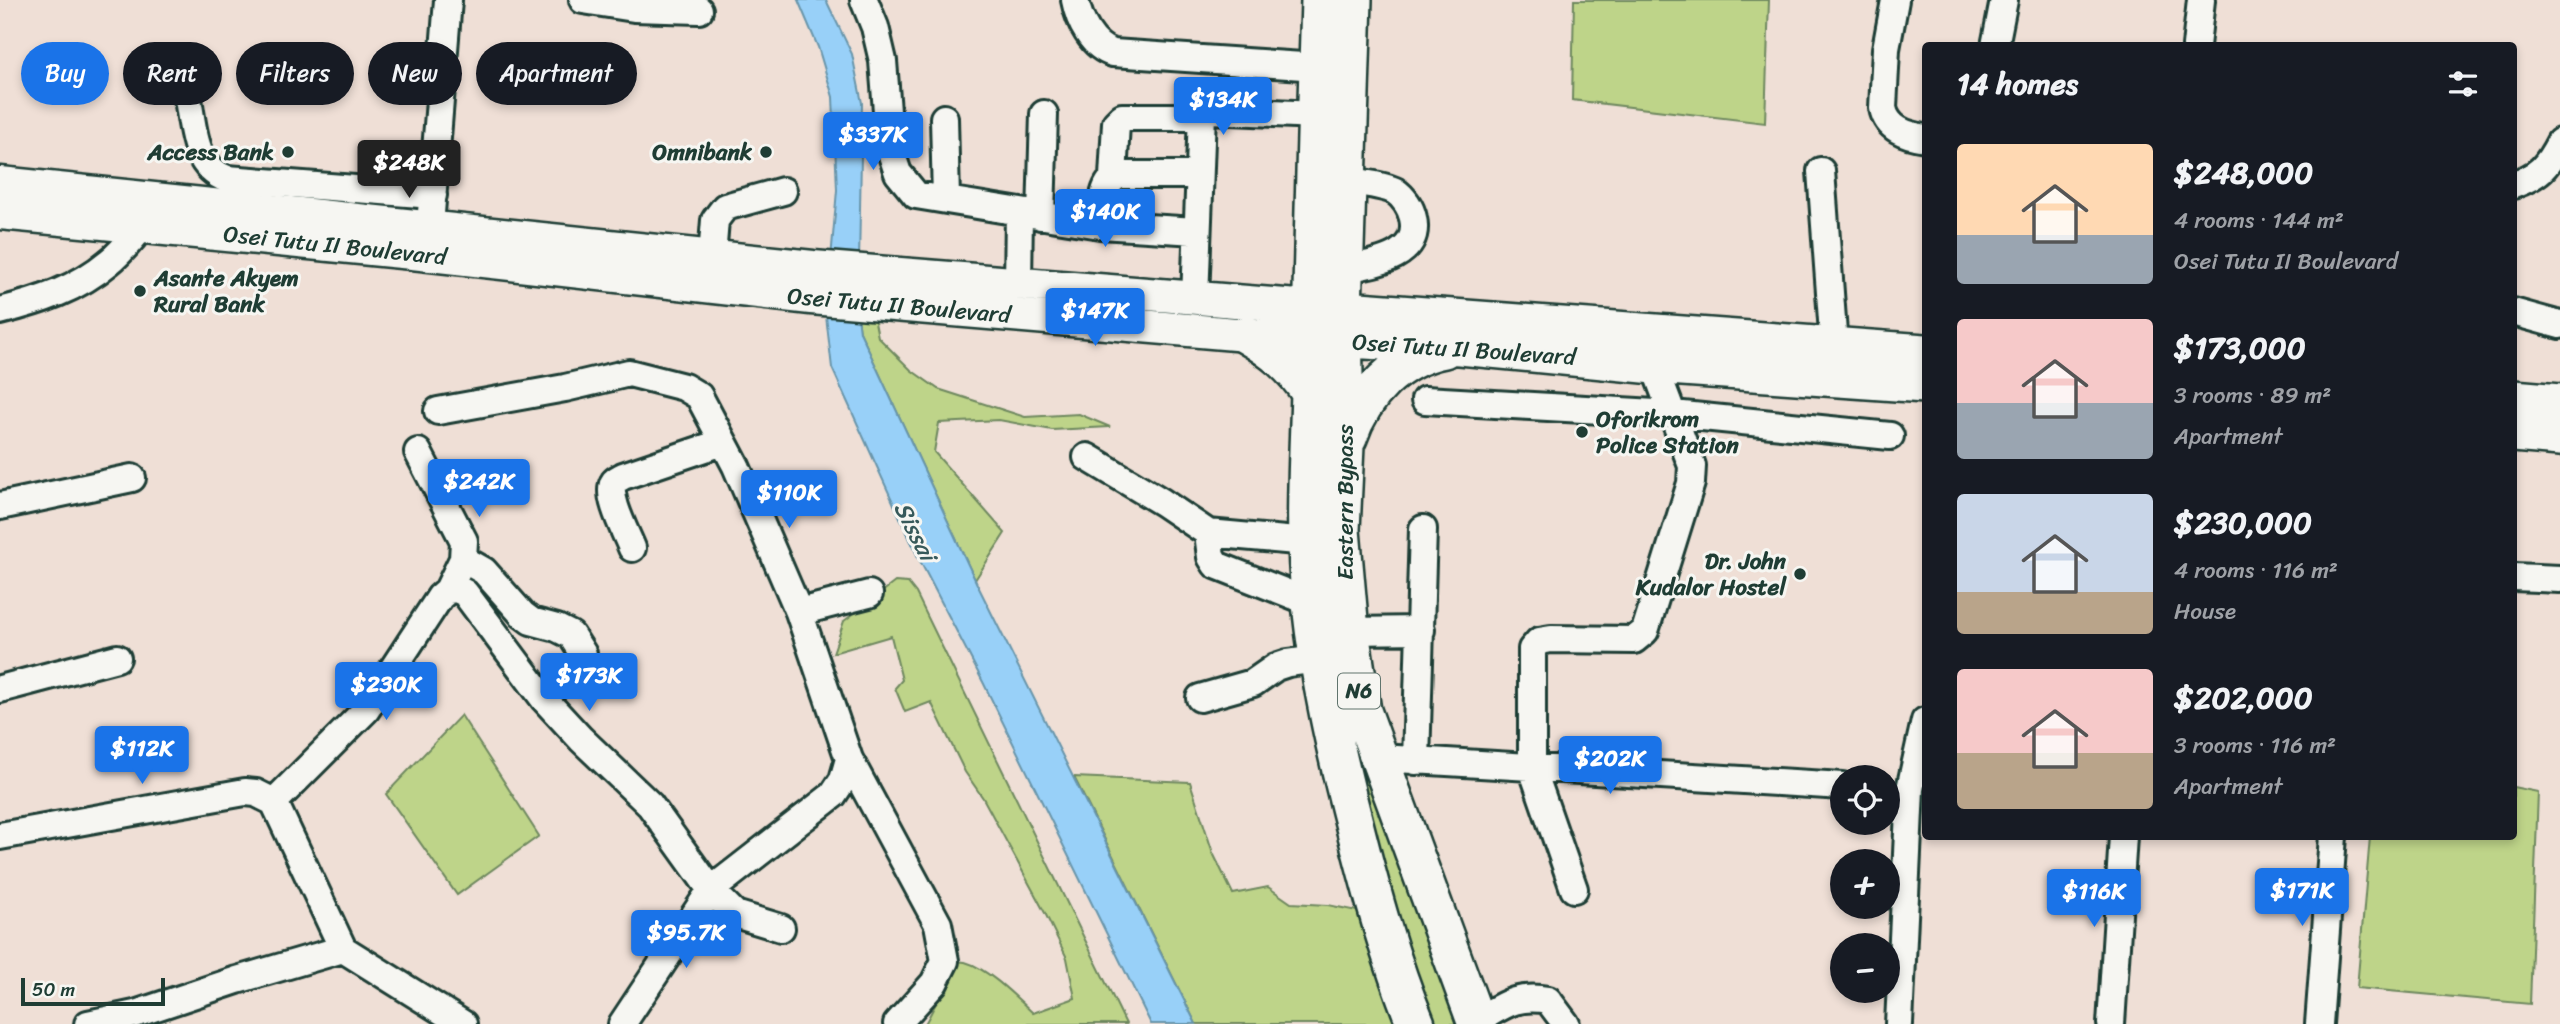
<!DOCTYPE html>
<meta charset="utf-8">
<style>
body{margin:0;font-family:Sriracha,sans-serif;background:#242831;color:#f1f3f6;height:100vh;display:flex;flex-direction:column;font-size:26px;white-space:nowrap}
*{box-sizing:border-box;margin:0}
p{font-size:23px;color:#9ea1a6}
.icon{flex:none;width:38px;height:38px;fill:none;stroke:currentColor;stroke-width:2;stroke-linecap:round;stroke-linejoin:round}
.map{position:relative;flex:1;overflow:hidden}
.panel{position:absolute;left:1922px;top:42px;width:595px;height:798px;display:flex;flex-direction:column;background:#171b24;border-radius:7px;box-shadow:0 4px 10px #0003}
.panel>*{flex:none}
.guide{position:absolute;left:21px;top:42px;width:665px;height:63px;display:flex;gap:14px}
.tools{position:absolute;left:1830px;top:765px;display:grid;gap:14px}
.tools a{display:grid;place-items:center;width:70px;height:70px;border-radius:50%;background:#171b24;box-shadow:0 4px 10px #0003;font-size:35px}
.scale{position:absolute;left:21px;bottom:18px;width:144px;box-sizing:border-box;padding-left:7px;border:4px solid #1f3d34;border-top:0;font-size:19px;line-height:24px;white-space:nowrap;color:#1f3d34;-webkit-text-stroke:5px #f6f6f2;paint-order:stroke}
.price{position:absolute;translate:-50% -60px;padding:0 16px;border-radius:7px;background:#1a73e8;color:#fff;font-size:23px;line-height:46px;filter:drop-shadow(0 2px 4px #0008)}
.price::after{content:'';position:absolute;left:50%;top:42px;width:21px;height:16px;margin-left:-10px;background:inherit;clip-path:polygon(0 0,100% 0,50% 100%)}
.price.on{background:#222;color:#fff}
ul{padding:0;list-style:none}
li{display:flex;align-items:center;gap:21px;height:175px;padding:0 35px}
li span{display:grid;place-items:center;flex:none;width:196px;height:140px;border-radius:7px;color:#555}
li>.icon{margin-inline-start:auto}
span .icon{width:84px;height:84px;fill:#fffc;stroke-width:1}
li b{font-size:30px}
h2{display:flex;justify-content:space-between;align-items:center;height:84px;padding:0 35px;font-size:30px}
.chip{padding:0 24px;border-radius:32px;background:#171b24;box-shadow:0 4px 10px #0003;font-size:24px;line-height:63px}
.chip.on{background:#1a73e8;color:#fff}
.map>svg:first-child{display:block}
.green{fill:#bed489;stroke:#6e885e;stroke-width:2}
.water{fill:#98d0f8;stroke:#6895aa;stroke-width:2}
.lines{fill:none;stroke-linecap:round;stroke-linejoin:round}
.minor-casing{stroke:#1f3d34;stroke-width:32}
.major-casing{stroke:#1f3d34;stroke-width:37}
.highway-casing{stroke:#1f3d34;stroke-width:42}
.minor{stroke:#f6f6f2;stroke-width:26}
.major{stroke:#f6f6f2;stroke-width:32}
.highway{stroke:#f6f6f2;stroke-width:37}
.poi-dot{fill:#1f3d34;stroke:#f6f6f2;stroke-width:2.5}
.labels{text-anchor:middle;stroke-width:6;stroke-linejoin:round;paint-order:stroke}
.shield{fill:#f6f6f2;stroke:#60746d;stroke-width:2}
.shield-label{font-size:21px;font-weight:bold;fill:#1f3d34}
.poi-label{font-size:23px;font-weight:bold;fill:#1f3d34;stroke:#f6f6f2;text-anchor:end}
.street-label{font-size:23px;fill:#1f3d34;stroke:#f6f6f2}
.water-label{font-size:24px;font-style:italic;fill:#375a5b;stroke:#f6f6f2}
</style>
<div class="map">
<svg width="2560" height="1024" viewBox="0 0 2560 1024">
<rect width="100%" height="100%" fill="#efdfd6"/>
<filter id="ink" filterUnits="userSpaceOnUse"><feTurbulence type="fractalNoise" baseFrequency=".0143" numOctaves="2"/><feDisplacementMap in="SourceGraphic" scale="14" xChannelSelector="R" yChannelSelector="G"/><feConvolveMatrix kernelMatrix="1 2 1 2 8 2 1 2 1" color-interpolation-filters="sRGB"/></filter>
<g filter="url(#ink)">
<path class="green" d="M1574,0H1769L1765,123L1572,100Z
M858,316L874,317L878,337L911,370L938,389L1025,417L1079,414L1110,427L1052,430L999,420L939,423L934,452L1005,533L975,580L860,332Z
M895,582L908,583L916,593L1126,1024H925L943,990L948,963C953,962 960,961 965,962C987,968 1016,997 1033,1013L1075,998L1067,958L1045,913L983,798L965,772L931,702L905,712L895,688L902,680L891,636L833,653L844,621Z
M1330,654L1473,1024H1430L1352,782Z
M461,715L539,836L457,895L386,794Z
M1074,777L1190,782L1213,853L1233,894L1268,887L1291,903L1328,905L1357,911L1364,922L1397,1024H1196Z
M2513,787L2538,792L2530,1004L2357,988L2370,837L2513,836Z"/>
<path class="water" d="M798,0H826L852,54L862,103L858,316L860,332L977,584L1196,1024H1151L983,682L918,557L832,368L826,316L837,190L833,97L818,47Z"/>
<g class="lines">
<g class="minor-casing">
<path id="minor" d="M583,0L634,8L699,10
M864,0L875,27L883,61L890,149L898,173L916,195L1100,225L1196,231
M1075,0C1079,21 1092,47 1113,53L1318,67
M1895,0L1886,49L1883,108C1887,129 1906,135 1925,138
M1995,46L2004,0
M2196,46L2201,0
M187,94C194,127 192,166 227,179L433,195
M944,118L946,199
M1821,171L1834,347
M1113,177L1116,123L1122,117H1201
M2513,185C2540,175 2547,167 2560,142
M431,213L448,0
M1041,216L1044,114
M1100,225C1103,207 1101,181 1120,175H1198
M712,257L715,220L725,207L783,191
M1344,269C1371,264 1422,258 1413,218C1411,208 1404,197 1395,191C1384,185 1360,183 1347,180
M1018,284L1019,213
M1195,299L1202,114L1210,110L1316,115
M0,311C40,301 77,289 109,262C122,252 132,238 143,226
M2513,312L2560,325
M1425,400L1673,414L1890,436
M438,411L565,388L629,373L684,387L699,396L736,466L799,612L849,759L843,780L833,795L711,890L622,1024
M1087,457L1162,502L1208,533L1211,557L1216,565L1310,602
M0,506L132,478
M1208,533L1307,542
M632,548C627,535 605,494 614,482C616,479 620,478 623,476L723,442
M463,559L484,571L523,615L531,621L557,628L571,635L583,654
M2513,577L2560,579
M448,590L457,589L465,593L544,699L581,739L650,805L711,890L735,914L781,928
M799,612L869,594
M1350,631L1421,630
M0,689L117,658
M1200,698L1253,683L1276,667L1288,663L1318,659
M1380,758L1843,786
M849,759L938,924L945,961L934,983L897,1024
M1416,761L1423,529
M274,802L366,710L440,597L448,590L463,559L464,541L418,452
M0,836L245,792L256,793L274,802L343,949L463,1024
M1574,889L1532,768V649L1539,641L1551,639L1634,640L1645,631L1691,483L1692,466L1654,365
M1476,1021C1503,1006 1515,994 1548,1000L1566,1024
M88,1024L135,1014L237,980L343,949
M1899,1024L1910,789L1925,721
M2111,1024L2123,836
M2319,1024L2333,836"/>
</g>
<g class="major-casing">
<path id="major" d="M0,183L813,267L1310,307
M0,213L412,253L811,298L1247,335L1309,336"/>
</g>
<g class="highway-casing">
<path id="highway" d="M1320,0C1316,131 1312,261 1310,392C1308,462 1303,533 1311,604C1319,679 1336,753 1355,827C1372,894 1390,960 1416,1024
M1353,0L1343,310L1345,446L1341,530L1350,631L1362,711L1477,1024
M1319,308L1925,353
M1247,335C1273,350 1294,367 1310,393
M1319,337L1460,346L1654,365L1925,384
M2513,399L2560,403
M2513,433L2560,437
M1348,438C1363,394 1397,358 1444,349"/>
</g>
<use href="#minor" class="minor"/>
<use href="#major" class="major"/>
<use href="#highway" class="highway"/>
</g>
</g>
<g class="poi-dot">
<circle cx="288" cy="152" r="7"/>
<circle cx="766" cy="152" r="7"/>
<circle cx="140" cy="291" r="7"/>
<circle cx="1582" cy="432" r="7"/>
<circle cx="1800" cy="574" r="7"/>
</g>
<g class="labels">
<rect class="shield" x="1338" y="673.5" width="42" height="35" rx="5"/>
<g class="shield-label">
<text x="1359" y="698">N6</text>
</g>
<g class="poi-label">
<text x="274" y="160">Access Bank</text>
<text x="752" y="160">Omnibank</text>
<text x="154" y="286" text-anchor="start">Asante Akyem<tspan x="154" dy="26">Rural Bank</tspan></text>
<text x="1596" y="427" text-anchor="start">Oforikrom<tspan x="1596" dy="26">Police Station</tspan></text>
<text x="1786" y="569">Dr. John<tspan x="1786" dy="26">Kudalor Hostel</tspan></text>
</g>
<g class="street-label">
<text transform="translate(335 245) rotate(6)" y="8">Osei Tutu II Boulevard</text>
<text transform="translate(899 305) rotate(5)" y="8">Osei Tutu II Boulevard</text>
<text transform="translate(1464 349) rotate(4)" y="8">Osei Tutu II Boulevard</text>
<text transform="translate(1345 502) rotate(-90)" y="8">Eastern Bypass</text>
</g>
<g class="water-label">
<text transform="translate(915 531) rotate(63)" y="8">Sissai</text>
</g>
</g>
</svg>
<div class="tools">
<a><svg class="icon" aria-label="locate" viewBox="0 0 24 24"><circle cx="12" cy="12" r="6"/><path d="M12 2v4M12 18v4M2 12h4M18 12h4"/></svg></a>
<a>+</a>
<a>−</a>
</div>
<div class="scale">50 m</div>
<b class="price" style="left:1223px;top:137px">$134K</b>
<b class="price" style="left:873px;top:172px">$337K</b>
<b class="price on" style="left:409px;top:200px">$248K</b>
<b class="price" style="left:1105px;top:249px">$140K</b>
<b class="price" style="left:1095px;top:348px">$147K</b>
<b class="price" style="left:479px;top:519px">$242K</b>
<b class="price" style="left:789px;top:530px">$110K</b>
<b class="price" style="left:589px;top:713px">$173K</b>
<b class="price" style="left:386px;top:722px">$230K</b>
<b class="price" style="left:142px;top:786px">$112K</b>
<b class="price" style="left:1610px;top:796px">$202K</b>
<b class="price" style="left:2302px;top:928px">$171K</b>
<b class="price" style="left:2094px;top:929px">$116K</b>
<b class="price" style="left:686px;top:970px">$95.7K</b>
<div class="guide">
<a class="chip on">Buy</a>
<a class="chip">Rent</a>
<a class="chip">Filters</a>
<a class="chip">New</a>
<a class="chip">Apartment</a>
</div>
<section class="panel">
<h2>14 homes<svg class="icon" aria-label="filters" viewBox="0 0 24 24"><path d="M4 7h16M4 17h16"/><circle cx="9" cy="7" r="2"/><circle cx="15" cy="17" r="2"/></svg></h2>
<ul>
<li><span style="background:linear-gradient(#ffd9b3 65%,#9aa5b1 0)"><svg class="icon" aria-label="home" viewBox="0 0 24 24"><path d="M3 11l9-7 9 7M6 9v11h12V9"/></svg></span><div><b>$248,000</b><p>4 rooms · 144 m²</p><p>Osei Tutu II Boulevard</p></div></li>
<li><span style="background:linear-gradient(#f6c9c9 60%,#9aa5b1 0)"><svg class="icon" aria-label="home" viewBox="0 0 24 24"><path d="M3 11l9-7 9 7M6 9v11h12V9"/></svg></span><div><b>$173,000</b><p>3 rooms · 89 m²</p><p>Apartment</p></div></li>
<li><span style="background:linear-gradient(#c9d6e8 70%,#b9a48a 0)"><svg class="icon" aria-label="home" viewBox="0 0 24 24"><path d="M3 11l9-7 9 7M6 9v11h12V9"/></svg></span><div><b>$230,000</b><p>4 rooms · 116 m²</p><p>House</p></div></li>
<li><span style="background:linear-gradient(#f6c9c9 60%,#b9a48a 0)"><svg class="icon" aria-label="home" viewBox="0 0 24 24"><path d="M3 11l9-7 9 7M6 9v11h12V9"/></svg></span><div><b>$202,000</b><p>3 rooms · 116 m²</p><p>Apartment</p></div></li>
</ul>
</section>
</div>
